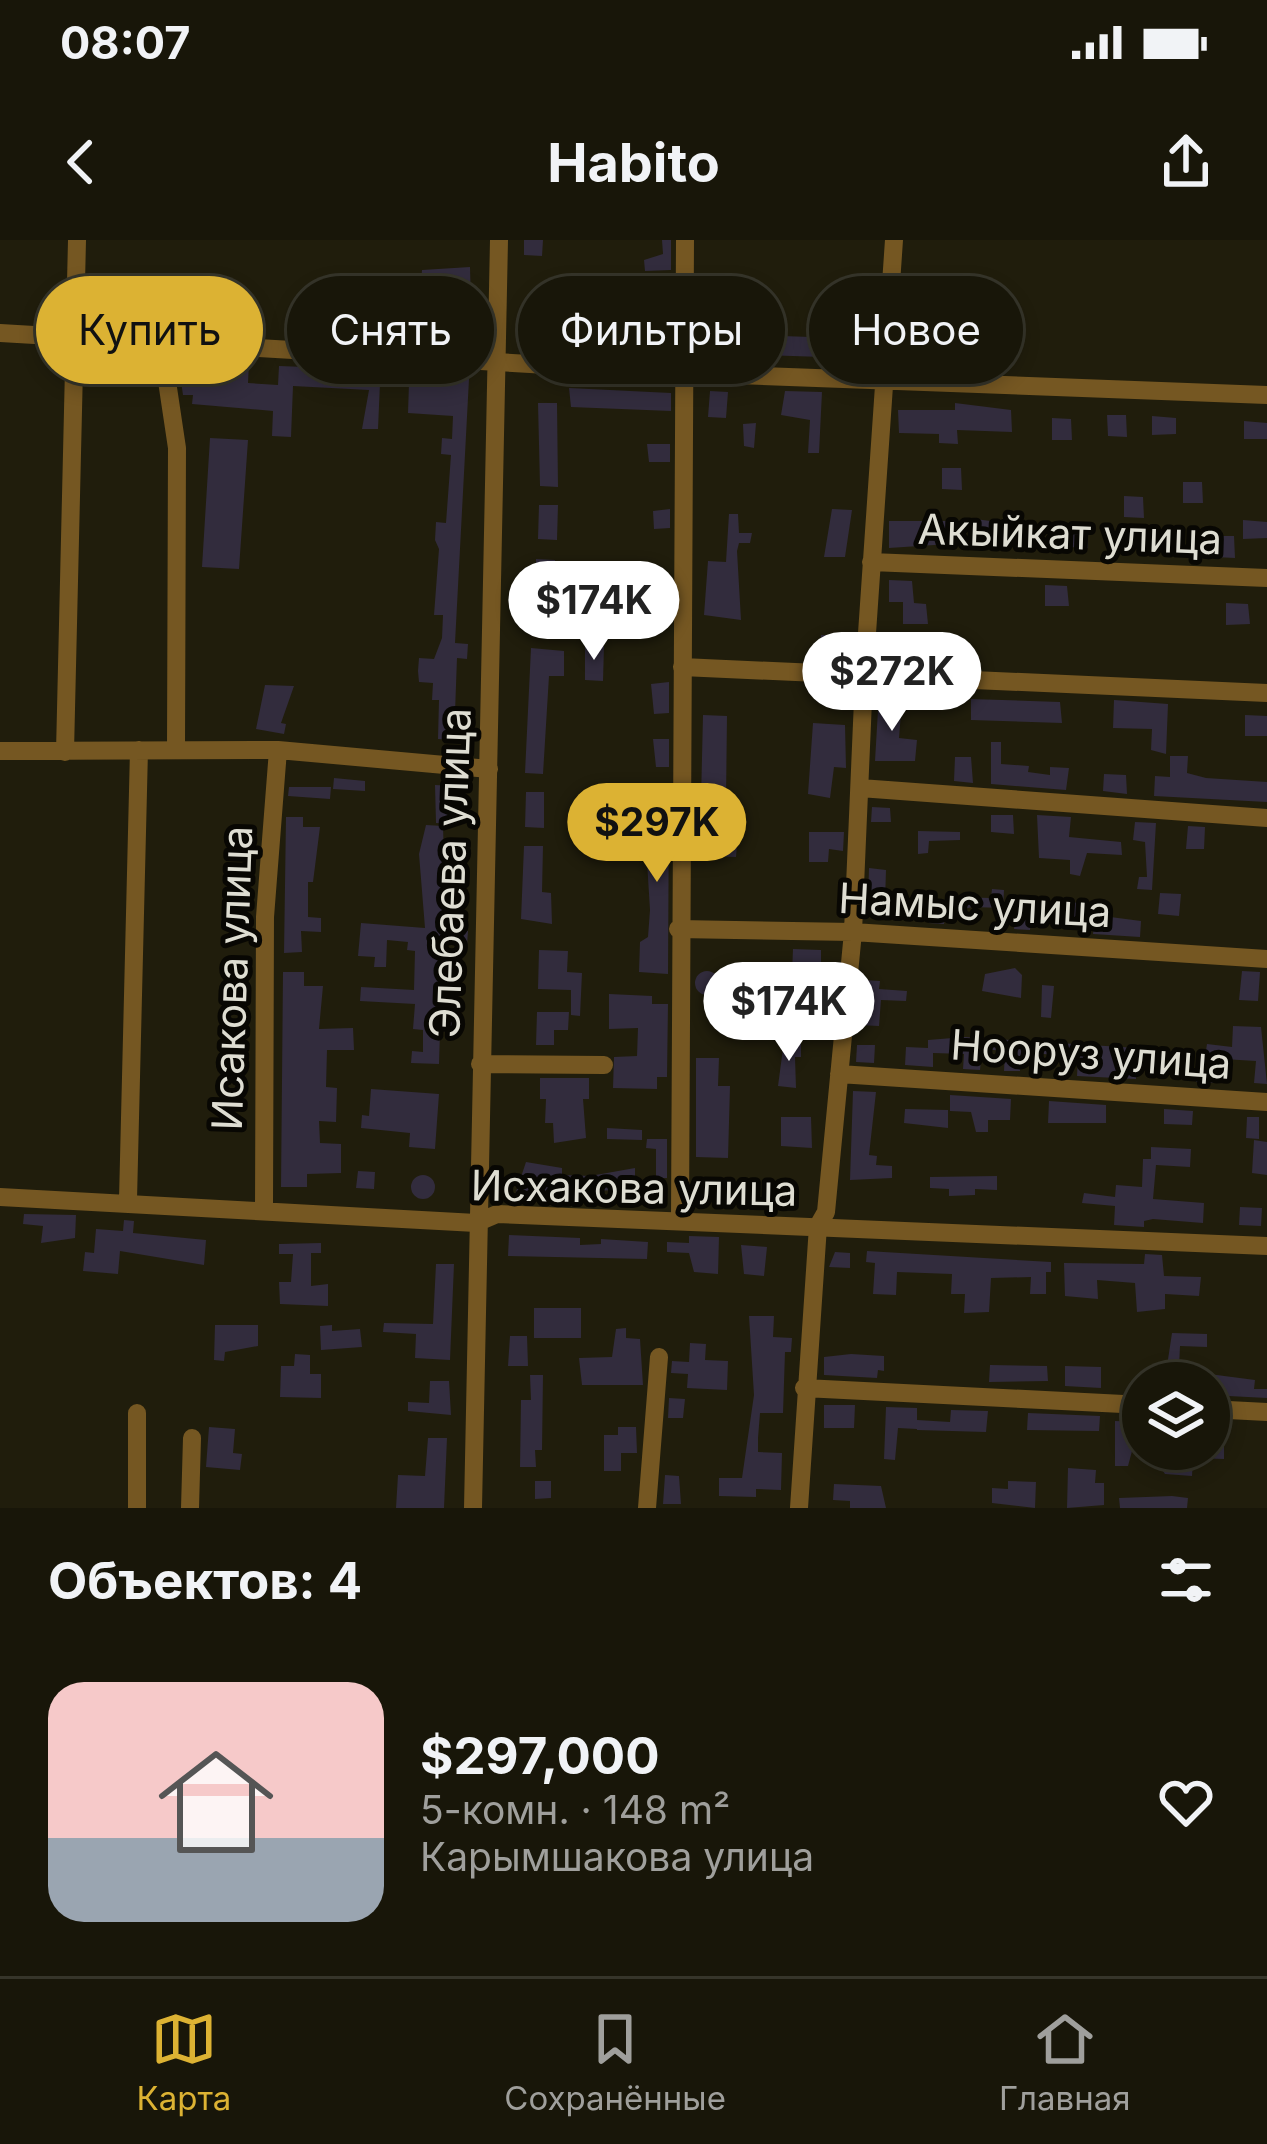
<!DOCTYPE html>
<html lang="ru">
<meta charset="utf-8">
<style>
body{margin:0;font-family:Inter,sans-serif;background:#252317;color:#f1f3f6;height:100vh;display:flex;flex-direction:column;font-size:45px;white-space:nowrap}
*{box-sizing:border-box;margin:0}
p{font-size:39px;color:#9f9f9c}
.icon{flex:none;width:66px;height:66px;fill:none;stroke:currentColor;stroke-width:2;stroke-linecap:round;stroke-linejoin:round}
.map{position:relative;height:1268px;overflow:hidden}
.panel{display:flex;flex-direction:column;background:#181609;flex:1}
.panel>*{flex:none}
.hud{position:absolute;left:36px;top:36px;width:1197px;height:108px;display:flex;gap:24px}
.tools{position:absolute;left:1122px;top:1122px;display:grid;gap:24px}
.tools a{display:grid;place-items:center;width:108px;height:108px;border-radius:50%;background:#181609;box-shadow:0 6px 18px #0003,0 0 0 3px #36352a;font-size:60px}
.price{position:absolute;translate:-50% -102px;padding:0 27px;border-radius:42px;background:#fff;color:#222;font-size:39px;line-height:78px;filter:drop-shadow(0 3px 6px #0008)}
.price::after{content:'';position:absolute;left:50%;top:72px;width:36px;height:27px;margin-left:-18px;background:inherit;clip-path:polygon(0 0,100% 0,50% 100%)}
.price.on{background:#dcb233;color:#111}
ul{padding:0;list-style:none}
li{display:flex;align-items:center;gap:36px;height:300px;padding:0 48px}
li+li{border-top:3px solid #36352a}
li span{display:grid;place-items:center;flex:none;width:336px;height:240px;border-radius:36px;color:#555}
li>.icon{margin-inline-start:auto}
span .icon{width:144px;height:144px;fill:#fffc;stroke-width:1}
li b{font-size:51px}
h2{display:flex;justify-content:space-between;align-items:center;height:144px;padding:0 48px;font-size:51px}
.chip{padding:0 42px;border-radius:54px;background:#181609;box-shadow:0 6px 18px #0003,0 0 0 3px #36352a;font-size:42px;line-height:108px}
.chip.on{background:#dcb233;color:#111}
.status{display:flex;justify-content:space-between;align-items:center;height:84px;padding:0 60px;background:#181609;direction:ltr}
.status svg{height:33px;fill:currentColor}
header{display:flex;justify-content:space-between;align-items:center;height:156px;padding:0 48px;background:#181609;font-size:54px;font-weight:700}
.tabs{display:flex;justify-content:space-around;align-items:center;height:168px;border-top:3px solid #36352a;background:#181609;font-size:33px;color:#9f9f9c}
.tabs a{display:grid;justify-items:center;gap:6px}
.tabs .on{color:#dcb233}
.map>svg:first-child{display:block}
.building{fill:#322c3d}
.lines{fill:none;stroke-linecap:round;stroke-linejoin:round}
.minor{stroke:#755722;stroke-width:18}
.labels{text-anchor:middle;stroke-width:10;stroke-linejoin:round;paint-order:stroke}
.street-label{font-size:42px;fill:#deddd2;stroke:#080703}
</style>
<div class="status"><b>08:07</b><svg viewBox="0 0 49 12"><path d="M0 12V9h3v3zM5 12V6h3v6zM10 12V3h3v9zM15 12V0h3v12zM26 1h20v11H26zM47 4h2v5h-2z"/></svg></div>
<header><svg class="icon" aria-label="back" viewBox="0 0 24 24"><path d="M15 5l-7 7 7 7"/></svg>Habito<svg class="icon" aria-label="share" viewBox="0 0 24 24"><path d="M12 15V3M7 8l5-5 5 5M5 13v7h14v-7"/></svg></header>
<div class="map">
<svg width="1267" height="1268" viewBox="0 0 1267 1268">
<rect width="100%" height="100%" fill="#201d0c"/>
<path class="building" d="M524,0H543L542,16L524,15Z
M662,0H671V30L645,31L644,20L663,14Z
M470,27L472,100H453L454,49H429V43H421L422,30Z
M707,34L740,37L737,74L705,71Z
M751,73H778L782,96L811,97L813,83H831V94L854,95L853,118L731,114L721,100L744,97Z
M588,83L613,85L610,111L586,109Z
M201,121L249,122L248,143L278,145L279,126L442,132V139H469L455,403L468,404L467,419L457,418L454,500L438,499L439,460H432L433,443L419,442L418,431L419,418L434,419L442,398L443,375H434L439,309L435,300L436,282L446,283L451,215L441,214L442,198L452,199L453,176L408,173L409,143H380L378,189H362L369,150L293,146L291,197L272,196L273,171L192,164L193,155H183L180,135H200Z
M569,148L671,153V171L571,167Z
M710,151L728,152L726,178L708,177Z
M785,151L822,152L819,213H808L810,180L781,175Z
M538,163H557L558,247L540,246Z
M955,163L1011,170L1012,192L957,190L958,204L939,203V194L899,193L898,170H955Z
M1107,175H1126L1127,197L1108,196Z
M1152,176L1176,178V194L1152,195Z
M1052,178L1071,179L1072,200H1052Z
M1244,181L1267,183V199H1244Z
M756,183L754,208L744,206L743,184Z
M210,198L248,200L239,329L202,327Z
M647,204H670V222H649Z
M942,228H961L962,250L942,249Z
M1183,242H1202L1203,263H1183Z
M1124,256L1143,257L1144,278L1124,277Z
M539,265H558L557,300L538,299Z
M670,269V288L654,289L653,271Z
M832,269L852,270L845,317H824Z
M729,274H738L739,293H752L750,303H739L737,311L741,380L704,375L708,321L726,322Z
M975,279L1031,286L1032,308L977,304Z
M1243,280L1267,282V298L1243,299Z
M889,281H948L949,304L889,308Z
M1068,286H1087L1088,308L1068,307Z
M1159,290H1178L1179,312L1159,311Z
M1216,296H1234L1235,318L1215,317Z
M536,319L555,320L554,354L536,353Z
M889,340L912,341L914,363L926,364L928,384H903V362H889Z
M1045,345L1067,346L1069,366H1045Z
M642,352L670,353V368L643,370Z
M1226,363L1248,364L1250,384L1226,385Z
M521,368H537V389H521Z
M821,395H841L840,414H819Z
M585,406H604L603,441L585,440Z
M531,408L564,411V436H549L543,534L525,533Z
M669,442V473L654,474L651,444Z
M265,445L294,446L281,483L286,484L284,494L256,489Z
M879,453L893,454L892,472L901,473L899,498L917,500L915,521H875Z
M971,459L1060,462L1062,483L971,480Z
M1114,460L1168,464L1166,514L1151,510L1152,489L1113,488Z
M703,475L727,476L726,561L701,560Z
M1245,475L1267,476V496H1245Z
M813,483L845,485L846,528L834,527L830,558L808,554Z
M653,499H669V527H656Z
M991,502H1001V524L1029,526L1028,532L1050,535V527L1069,528L1066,550L991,544Z
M1170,516H1188L1187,533L1206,538L1267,542V562L1154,556L1155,536L1170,537Z
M955,517H971L973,543L954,541Z
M1104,534L1126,535L1127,554L1103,551Z
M334,538L365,541V551L333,549Z
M435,545L453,546L452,584L436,583Z
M289,547H331L330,559L288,556Z
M526,552H544V588L525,587Z
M643,556H669L668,734L639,732L640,702L648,697L650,670Z
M872,567L890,568L891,582H871Z
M991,575H1013L1014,594L991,592Z
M1037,575L1071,577L1069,597L1121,602L1122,615L1087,613L1080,636L1070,634V620L1039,618Z
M286,577H303V587H320L313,642H308V677L321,678V692L301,691L302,712L284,713Z
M1135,582L1156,583L1152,650L1137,649L1139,637H1147L1145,602L1133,600Z
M426,585L443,586L444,619L466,620L465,654L447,653L445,689L468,691L467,705L444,703L440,773H457V792L440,791L439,824L411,823L412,811L423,812V790L413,789L415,764L360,761L361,747L414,750L415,711L407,710L408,702L387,700L386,727H374L375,717L358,716L361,683L425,688L419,614Z
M1188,586L1205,587L1204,609H1186Z
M700,590H723L726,606L737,605L736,617L701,616Z
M918,591L960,592V600L929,601L928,613L918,614Z
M809,592H844L843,611L829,609L828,622H809Z
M524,606H543L542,652L551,653L552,684L521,679Z
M869,628L886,630L885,662H868Z
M992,649L1004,650L1003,668L972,667L945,674L944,684L929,683V665L953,664L955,657L991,658Z
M1160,653L1181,654L1179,676L1158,674Z
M1054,662L1093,663L1090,683L1054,684Z
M1017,664H1032L1030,690L1014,689Z
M1095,675L1141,681L1140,697L1093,694Z
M793,709L821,710V733H792Z
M539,710L568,711L567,732L582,733L580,776L571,775V750L538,749Z
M1015,728L1022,735L1021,758L982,751L985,734Z
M749,731H763V755L748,754Z
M1242,731L1260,732L1258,761L1239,760Z
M695 743a12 12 0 1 1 24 0a12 12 0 1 1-24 0Z
M283,732H304V746H323L319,789L353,788L354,810H327L326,847L337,848L336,882L319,881L320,903L341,904V933L307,934V947H281Z
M863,740L880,741L879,749L907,751L906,761L881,760L879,786L858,785Z
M1042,745L1054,746L1051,778L1041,777Z
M609,754L652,756V764H668L667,837H657V849L613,848L614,817L637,816L638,788L609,789Z
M537,772H569L568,790H554V805H536Z
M1233,786L1261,787L1267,844L1254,843L1256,821L1223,819L1222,843L1196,842V823H1204L1207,804L1232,807Z
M965,797L1137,808L1136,839L1077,836L1078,817L1021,812L1020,831H1004L1005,811L982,809L980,830L963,829L964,814L933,813V827L905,825L906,807L928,808V800Z
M784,801L801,802V817H795L796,848L778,846Z
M857,805H875L874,823L856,822Z
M696,818H719L718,846H730L728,918L696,917Z
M540,838H589V859H583L586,898L554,903L553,883H545L546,859H540Z
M371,849L439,854L435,909L409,907L410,893L361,888L362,875L369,876Z
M853,851L876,852L869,915L877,916L876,925L892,926V938L850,940Z
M950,855L1011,859L1010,880H988V892H976L971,872L950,871Z
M1049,861L1106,865V883H1048Z
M905,869L948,870V888L904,883Z
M1164,869L1193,871L1192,885L1164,884Z
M781,877H811L812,908L781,906Z
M1247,877H1259V899L1246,898Z
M607,888L642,890V900L607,899Z
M647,899H667V938H656V909L646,908Z
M1254,900L1267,902V935L1252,933Z
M1151,907L1191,909L1190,927L1156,925L1153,959L1204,963L1203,983L1153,979L1144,981V987L1114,985L1115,966L1082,963L1084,953L1115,957L1116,945L1142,947L1143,919H1151Z
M526,922L562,928V935L590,936L635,928V949L515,955Z
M358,931L375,932L374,949L356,948Z
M411 947a12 12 0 1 1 24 0a12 12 0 1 1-24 0Z
M997,936V950L975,949V955L949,956V949L930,948V937Z
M700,941L730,942V961L699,960Z
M1240,967L1262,968L1261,986L1239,985Z
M24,974L76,975L75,998L41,1003L43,986L23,984Z
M124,980L134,981L133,993L206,1000L204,1025L120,1011L118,1034L83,1031L85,1012L94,1013L96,989L123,991Z
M509,995L580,998V1005L601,1004V999L648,1002L647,1019L508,1016Z
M689,996L719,997L718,1034L694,1032L689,1013L667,1012V1002L689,1003Z
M321,1003V1013H311V1046L328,1044V1066L280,1064L279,1042H291L293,1014H279V1004Z
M741,1005L767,1007L764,1036L744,1034Z
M867,1011L1051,1022V1032H1046V1054H1030L1031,1037L991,1038L989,1072L964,1073L965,1054H951L952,1034L897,1032L896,1055L873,1054L875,1023L866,1022Z
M835,1012L850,1013V1028L829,1027Z
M1145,1014L1162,1015L1164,1036L1201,1037L1199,1056L1165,1054V1069L1137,1072L1135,1043L1097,1040L1098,1059L1065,1056L1064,1023L1144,1024Z
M436,1024H454L450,1120L415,1118L416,1094L383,1092L384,1083L433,1084Z
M534,1068H581V1098H534Z
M749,1076H774L773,1097L792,1098L791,1112H785L783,1173H760L758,1198V1212L782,1213L781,1250L756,1249V1257L719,1256V1238H742L754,1155Z
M215,1085H258V1106L225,1112L224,1121L214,1120Z
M332,1085V1091L360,1089L362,1107L321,1110L320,1086Z
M626,1088V1098L640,1099L643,1145H582L579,1118L612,1117L616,1089Z
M1172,1093L1207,1094V1107L1180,1106L1179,1127L1167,1126Z
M510,1096H527L528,1126H508Z
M690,1103L706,1104L705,1120L728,1121L727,1150L687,1148L688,1134L671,1133L672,1121L689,1122Z
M295,1114L310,1115V1134H321V1158L280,1157L281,1126H294Z
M851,1114L884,1116V1131L878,1130L877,1138L824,1135V1117Z
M990,1125L1047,1126L1048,1141L989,1142Z
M1065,1126L1101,1127V1148L1065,1146Z
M1209,1134L1255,1140L1254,1149H1267V1158L1209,1155Z
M530,1135H543L542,1210H535L536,1227H520L521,1160H531Z
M430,1141H449L451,1175L408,1171V1162L429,1163Z
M669,1158L685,1159L683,1178H668Z
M824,1165H855L854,1188H824Z
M886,1167L917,1168V1189L898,1188L895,1220L884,1219Z
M951,1170L988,1171L986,1192L917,1190V1180L950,1182Z
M1028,1173L1100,1176L1099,1191L1027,1190Z
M1115,1181L1143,1182V1200H1135L1128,1226H1115Z
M209,1187L235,1189L233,1213L242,1214L240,1230L206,1227Z
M618,1187H636L637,1213H621V1231H604V1195H618Z
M428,1198H447L444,1268H396L398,1235L425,1236Z
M1209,1202H1224V1219L1193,1218L1192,1236L1165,1234L1159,1225L1160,1215L1188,1217V1209H1209Z
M1068,1228L1096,1230L1095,1243H1104V1265L1067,1268Z
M665,1235L679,1236L681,1264H663Z
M535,1241H551V1258L535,1259Z
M1008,1241L1036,1242L1035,1268L992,1263V1248L1008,1249Z
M834,1244L881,1246L886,1268H850V1261L833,1260Z
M1172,1256L1188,1258L1187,1268H1120L1119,1258Z"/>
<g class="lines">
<path class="minor" d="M0,93L685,133L1267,155
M161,101L177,208L176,510
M871,322L1267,338
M682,427L1267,453
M0,511L278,510L489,529
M65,512L77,0
M860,548L1267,578
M678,689L853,692L1267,719
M480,824L604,825
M839,834L1267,862
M0,957L476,983L497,974L1267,1006
M128,960L139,510
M264,968L265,677L278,510
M680,979L685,0
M804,1148L1143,1165
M1209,1169L1267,1172
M137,1268V1173
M190,1268L192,1198
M473,1268L499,0
M647,1268L659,1117
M799,1268L818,986L826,972L853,692L864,437L894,0"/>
</g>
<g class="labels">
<g class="street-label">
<text transform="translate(1070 294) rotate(2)" y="15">Акыйкат улица</text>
<text transform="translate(450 633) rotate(-88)" y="15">Элебаева улица</text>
<text transform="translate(975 665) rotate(3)" y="15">Намыс улица</text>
<text transform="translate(232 738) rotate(-88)" y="15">Исакова улица</text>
<text transform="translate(1091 814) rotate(4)" y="15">Нооруз улица</text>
<text transform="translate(634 948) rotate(1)" y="15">Исхакова улица</text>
</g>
</g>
</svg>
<div class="tools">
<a><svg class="icon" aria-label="layers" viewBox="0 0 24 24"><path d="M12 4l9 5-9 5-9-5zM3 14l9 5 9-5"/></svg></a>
</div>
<b class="price" style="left:594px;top:423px">$174K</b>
<b class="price" style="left:892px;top:494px">$272K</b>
<b class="price on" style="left:657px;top:645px">$297K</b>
<b class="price" style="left:789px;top:824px">$174K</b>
<div class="hud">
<a class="chip on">Купить</a>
<a class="chip">Снять</a>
<a class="chip">Фильтры</a>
<a class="chip">Новое</a>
</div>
</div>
<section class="panel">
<h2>Объектов: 4<svg class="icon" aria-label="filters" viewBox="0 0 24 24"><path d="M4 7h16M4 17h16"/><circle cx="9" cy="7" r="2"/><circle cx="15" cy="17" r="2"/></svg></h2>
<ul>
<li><span style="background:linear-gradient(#f6c9c9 65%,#9aa5b1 0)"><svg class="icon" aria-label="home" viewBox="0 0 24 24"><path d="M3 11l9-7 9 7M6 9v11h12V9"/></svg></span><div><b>$297,000</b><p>5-комн. · 148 m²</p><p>Карымшакова улица</p></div><svg class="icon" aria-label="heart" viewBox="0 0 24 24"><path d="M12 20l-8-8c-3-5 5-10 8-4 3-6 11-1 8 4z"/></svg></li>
</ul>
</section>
<nav class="tabs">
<a class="on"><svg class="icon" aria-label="map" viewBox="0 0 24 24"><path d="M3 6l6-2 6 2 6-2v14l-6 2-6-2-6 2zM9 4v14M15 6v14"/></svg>Карта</a>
<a><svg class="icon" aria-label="saved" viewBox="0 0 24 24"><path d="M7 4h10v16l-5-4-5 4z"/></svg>Сохранённые</a>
<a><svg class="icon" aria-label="home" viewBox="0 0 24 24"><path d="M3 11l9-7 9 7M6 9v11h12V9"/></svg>Главная</a>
</nav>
